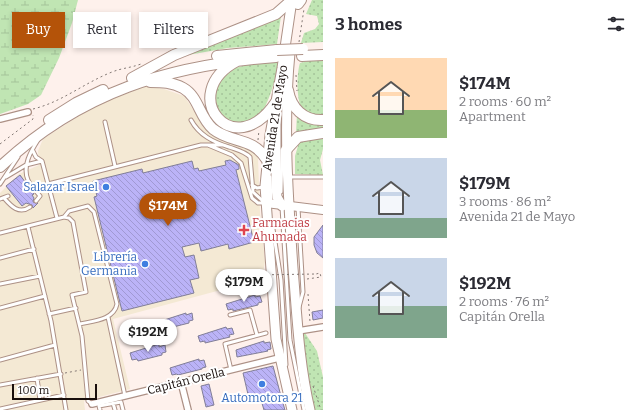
<!DOCTYPE html>
<meta charset="utf-8">
<style>
body{margin:0;font-family:Bitter,serif;background:#f7f7f7;color:#2b2b33;height:100vh;display:flex;flex-direction:column;font-size:15px;white-space:nowrap}
*{box-sizing:border-box;margin:0}
p{font-size:13px;color:#7c7c81}
.icon{flex:none;width:22px;height:22px;fill:none;stroke:currentColor;stroke-width:2;stroke-linecap:round;stroke-linejoin:round}
.map{position:relative;flex:1;overflow:hidden}
.drawer{display:flex;flex-direction:column;background:#fff;width:316px}
.drawer>*{flex:none}
.hud{position:absolute;left:12px;top:12px;width:251px;height:36px;display:flex;gap:8px}
.scale{position:absolute;left:12px;bottom:10px;width:85px;box-sizing:border-box;padding-left:4px;border:2px solid #190f0c;border-top:0;font-size:11px;line-height:14px;white-space:nowrap;color:#190f0c;-webkit-text-stroke:3px #fff;paint-order:stroke}
.price{position:absolute;translate:-50% -34px;padding:0 9px;border-radius:14px;background:#fff;color:#222;font-size:13px;line-height:26px;filter:drop-shadow(0 1px 2px #0008)}
.price::after{content:'';position:absolute;left:50%;top:24px;width:12px;height:9px;margin-left:-6px;background:inherit;clip-path:polygon(0 0,100% 0,50% 100%)}
.price.on{background:#b45309;color:#fff}
ul{padding:0;list-style:none}
li{display:flex;align-items:center;gap:12px;height:100px;padding:0 12px}
li span{display:grid;place-items:center;flex:none;width:112px;height:80px;border-radius:0px;color:#555}
li>.icon{margin-inline-start:auto}
span .icon{width:48px;height:48px;fill:#fffc;stroke-width:1}
li b{font-size:17px}
h2{display:flex;justify-content:space-between;align-items:center;height:48px;padding:0 12px;font-size:17px}
.tag{padding:0 14px;border-radius:0px;background:#fff;box-shadow:0 2px 6px #0003;font-size:14px;line-height:36px}
.tag.on{background:#b45309;color:#fff}
main{display:flex;flex:1;min-height:0}
.map>svg:first-child{display:block}
.commercial{fill:#f4e9d4}
.green{fill:url(#green-dots)}
.wetland{fill:url(#wetland-marsh)}
.building{fill:url(#building-back-hatch);stroke:#817e97}
.lines{fill:none;stroke-linecap:round;stroke-linejoin:round}
.lane-casing{stroke:#ad9186;stroke-width:5}
.street-casing{stroke:#ad9186;stroke-width:8}
.secondary-casing{stroke:#ad9186;stroke-width:10}
.primary-casing{stroke:#ad9186;stroke-width:11}
.highway-casing{stroke:#ad9186;stroke-width:12}
.path{stroke:#847975;stroke-width:1;stroke-dasharray:2 3;stroke-linecap:butt}
.lane{stroke:#fff;stroke-width:3}
.street{stroke:#fff;stroke-width:5.5}
.secondary{stroke:#fff;stroke-width:8}
.primary{stroke:#fff;stroke-width:9}
.highway{stroke:#fff;stroke-width:10}
.highway-bridge-casing{stroke:#ad9186;stroke-width:12;stroke-linecap:butt}
.path-bridge{stroke:#847975;stroke-width:1;stroke-dasharray:2 3;stroke-linecap:butt}
.highway-bridge{stroke:#fff;stroke-width:10}
.shop-dot{fill:#3f7fe0;stroke:#fff;stroke-width:1.5}
.health-dot{fill:#e0444e;stroke:#fff;stroke-width:1.5}
.labels{text-anchor:middle;stroke-width:4;stroke-linejoin:round;paint-order:stroke}
.street-label{font-size:12px;fill:#190f0c;stroke:#fff}
.shop-label{font-size:12px;fill:#366cbe;stroke:#fff;text-anchor:end}
.health-label{font-size:12px;fill:#be3a42;stroke:#fff;text-anchor:start}
</style>
<main>
<div class="map">
<svg width="323" height="410" viewBox="0 0 323 410">
<defs>
<pattern id="green-dots" width="8" height="8" patternUnits="userSpaceOnUse"><rect width="8" height="8" fill="#c0e5b3"/><path d="M2 2h.1M6 6h.1" fill="none" stroke="#a4c399" stroke-width="1.8" stroke-linecap="round"/></pattern>
<pattern id="wetland-marsh" width="20" height="14" patternUnits="userSpaceOnUse"><rect width="20" height="14" fill="#c0e5b3"/><path d="M1 5h8M5 5V1M11 12h8M15 12V8" fill="none" stroke="#a4c399"/></pattern>
<pattern id="building-back-hatch" width="6" height="6" patternUnits="userSpaceOnUse"><rect width="6" height="6" fill="#bbb3f7"/><path d="M-1 5l2 2M0 0l6 6M5-1l2 2" fill="none" stroke="#a099d3"/></pattern>
</defs>
<rect width="100%" height="100%" fill="#fef1ec"/>
<path class="commercial" d="M146,86L164,89L184,96L191,106L203,126L218,137L241,144L256,152L258,158L260,212L265,262L262,279L113,319L130,389L84,401L85,410H0V193L19,174L39,165L38,151L43,139L94,106Z"/>
<path class="green" d="M312,0H323V42L301,43L304,33L315,29L319,24L317,16L306,14Z
M281,16L277,44L228,48L182,56Z
M308,61H323V117L309,116C307,113 303,110 301,106C296,97 297,72 300,63Z
M279,62C275,79 267,118 249,123C242,124 233,121 226,120L215,108L217,83L235,68L251,64Z
M297,114L323,123V131L296,133Z
M323,136V149L320,160L323,175L295,174V156L300,139Z
M303,333H305L317,351L323,377V410H315L311,395L302,335Z"/>
<path class="wetland" d="M0,0H78L72,23L59,58L41,95L28,104L0,114Z"/>
<path class="building" d="M230,160L239,165V169L236,170L254,242L229,249L228,244L201,251L199,243L182,247L185,257L194,255L199,278L190,280L194,293L122,311L94,197L97,196L93,181L142,169L143,173L192,161L194,169L198,168L199,171L226,165L225,161Z
M20,175L34,194L32,195L34,198L33,202L38,203L33,208L32,205L26,203L22,206L6,186Z
M323,225V258L317,253L314,245V237Z
M255,295V297L260,296L262,302L258,303V305L233,311V309L228,310L226,304Z
M323,310V318L313,320L312,312Z
M186,313V315L192,313L193,320L189,321V323L165,329L164,327L159,328L158,322Z
M226,327L227,329L232,328L234,334L229,335L230,337L205,343V341L200,342L198,336Z
M264,341V343L270,342L271,349L267,350L268,351L237,357L236,350Z
M159,344V347L165,345L166,352L162,353V355L138,361L137,359L132,360L130,353Z
M199,359V361L204,360L206,367L202,368V369L178,375L177,374L172,375L170,368Z
M273,366L282,400L285,410H264L261,400L250,403L243,373Z
M209,384L214,405L206,407L201,386Z"/>
<g class="lines">
<g class="lane-casing">
<path id="lane" d="M191,120C199,135 213,142 229,147C237,150 244,151 250,157L253,192L264,202
M105,122L115,166
M208,145L232,155L241,163L252,198L258,203H265
M33,151L36,157L42,161L57,218
M6,177L26,165L42,161
M270,177L271,202
M289,177H323
M0,184L18,157
M48,184L201,145H223
M252,185L257,188L264,187
M281,192L282,150
M4,198C11,206 19,215 30,207
M0,199L8,196
M36,201L40,196C36,191 30,185 28,180C22,166 31,151 38,140
M282,207L290,340L304,410
M298,208L303,292L299,307
M64,217L69,211L88,206L94,212L117,304C114,320 93,321 80,324
M28,227L51,321L66,410
M273,229L281,280L286,365
M0,233L64,217L69,218L73,222L86,292L72,295L82,336L88,401L92,404
M0,258L34,249
M0,284L40,276
M0,308L45,296
M49,314L76,308
M230,315L250,310L257,335
M108,317L125,396
M0,360L55,345
M231,370L225,344L266,333
M37,378L40,400
M0,385L61,374
M113,403L115,410
M0,409L64,395
M100,410L99,406L121,402L123,410"/>
</g>
<g class="street-casing">
<path id="street" d="M0,119L28,112
M298,331L323,327
M181,382L188,410
M92,404L279,358"/>
</g>
<g class="secondary-casing">
<path id="secondary" d="M266,203L323,210"/>
</g>
<g class="primary-casing">
<path id="primary" d="M290,53C283,125 288,196 293,268C297,316 299,363 310,410
M276,118V187L277,197L282,206
M292,410L276,339L265,186L270,135L282,68L292,0"/>
</g>
<g class="highway-casing">
<path id="highway" d="M298,4L301,0
M217,56L277,50
M302,56L323,55
M237,61C176,93 233,166 276,102
M132,78L174,55L276,14L292,0
M150,82C162,82 172,82 183,88C199,97 199,117 213,129C232,144 252,136 267,160
M288,90C291,108 304,121 323,120
M49,120L76,103L103,90
M286,150L298,137L323,133
M0,167C80,92 169,65 276,57"/>
</g>
<path class="path" d="M299,42L304,9
M296,75L297,91
M33,109C62,102 84,83 112,72C122,68 130,68 141,64
M258,140L259,130
M0,144L33,119V115
M240,269L243,277
M243,269L245,274L248,273L249,278L255,276L254,274L249,275
M307,279L321,277L320,273L316,274
M308,294L310,322
M65,373L81,370
M313,386L321,410"/>
<use href="#lane" class="lane"/>
<use href="#street" class="street"/>
<use href="#secondary" class="secondary"/>
<use href="#primary" class="primary"/>
<use href="#highway" class="highway"/>
<g class="highway-bridge-casing">
<path id="highway-bridge" d="M277,50L303,49"/>
</g>
<path class="path-bridge" d="M252,275L316,274"/>
<use href="#highway-bridge" class="highway-bridge"/>
</g>
<g class="shop-dot">
<circle cx="106" cy="187" r="4"/>
<circle cx="145" cy="264" r="4"/>
<circle cx="262" cy="384" r="4"/>
</g>
<path class="health-dot" d="M242 224h4v4h4v4h-4v4h-4v-4h-4v-4h4z"/>
<g class="labels">
<g class="street-label">
<text transform="translate(275 118) rotate(-81)" y="4">Avenida 21 de Mayo</text>
<text transform="translate(186 381) rotate(-14)" y="4">Capitán Orella</text>
</g>
<g class="shop-label">
<text x="98" y="191">Salazar Israel</text>
<text x="137" y="261">Librería<tspan x="137" dy="14">Germania</tspan></text>
<text x="262" y="402" text-anchor="middle">Automotora 21</text>
</g>
<g class="health-label">
<text x="252" y="227">Farmacias<tspan x="252" dy="14">Ahumada</tspan></text>
</g>
</g>
</svg>
<div class="scale">100 m</div>
<b class="price on" style="left:168px;top:227px">$174M</b>
<b class="price" style="left:244px;top:303px">$179M</b>
<b class="price" style="left:148px;top:353px">$192M</b>
<div class="hud">
<a class="tag on">Buy</a>
<a class="tag">Rent</a>
<a class="tag">Filters</a>
</div>
</div>
<section class="drawer">
<h2>3 homes<svg class="icon" aria-label="filters" viewBox="0 0 24 24"><path d="M4 7h16M4 17h16"/><circle cx="9" cy="7" r="2"/><circle cx="15" cy="17" r="2"/></svg></h2>
<ul>
<li><span style="background:linear-gradient(#ffd9b3 65%,#8fb573 0)"><svg class="icon" aria-label="home" viewBox="0 0 24 24"><path d="M3 11l9-7 9 7M6 9v11h12V9"/></svg></span><div><b>$174M</b><p>2 rooms · 60 m²</p><p>Apartment</p></div></li>
<li><span style="background:linear-gradient(#c9d6e8 75%,#7fa58c 0)"><svg class="icon" aria-label="home" viewBox="0 0 24 24"><path d="M3 11l9-7 9 7M6 9v11h12V9"/></svg></span><div><b>$179M</b><p>3 rooms · 86 m²</p><p>Avenida 21 de Mayo</p></div></li>
<li><span style="background:linear-gradient(#c9d6e8 60%,#7fa58c 0)"><svg class="icon" aria-label="home" viewBox="0 0 24 24"><path d="M3 11l9-7 9 7M6 9v11h12V9"/></svg></span><div><b>$192M</b><p>2 rooms · 76 m²</p><p>Capitán Orella</p></div></li>
</ul>
</section>
</main>
